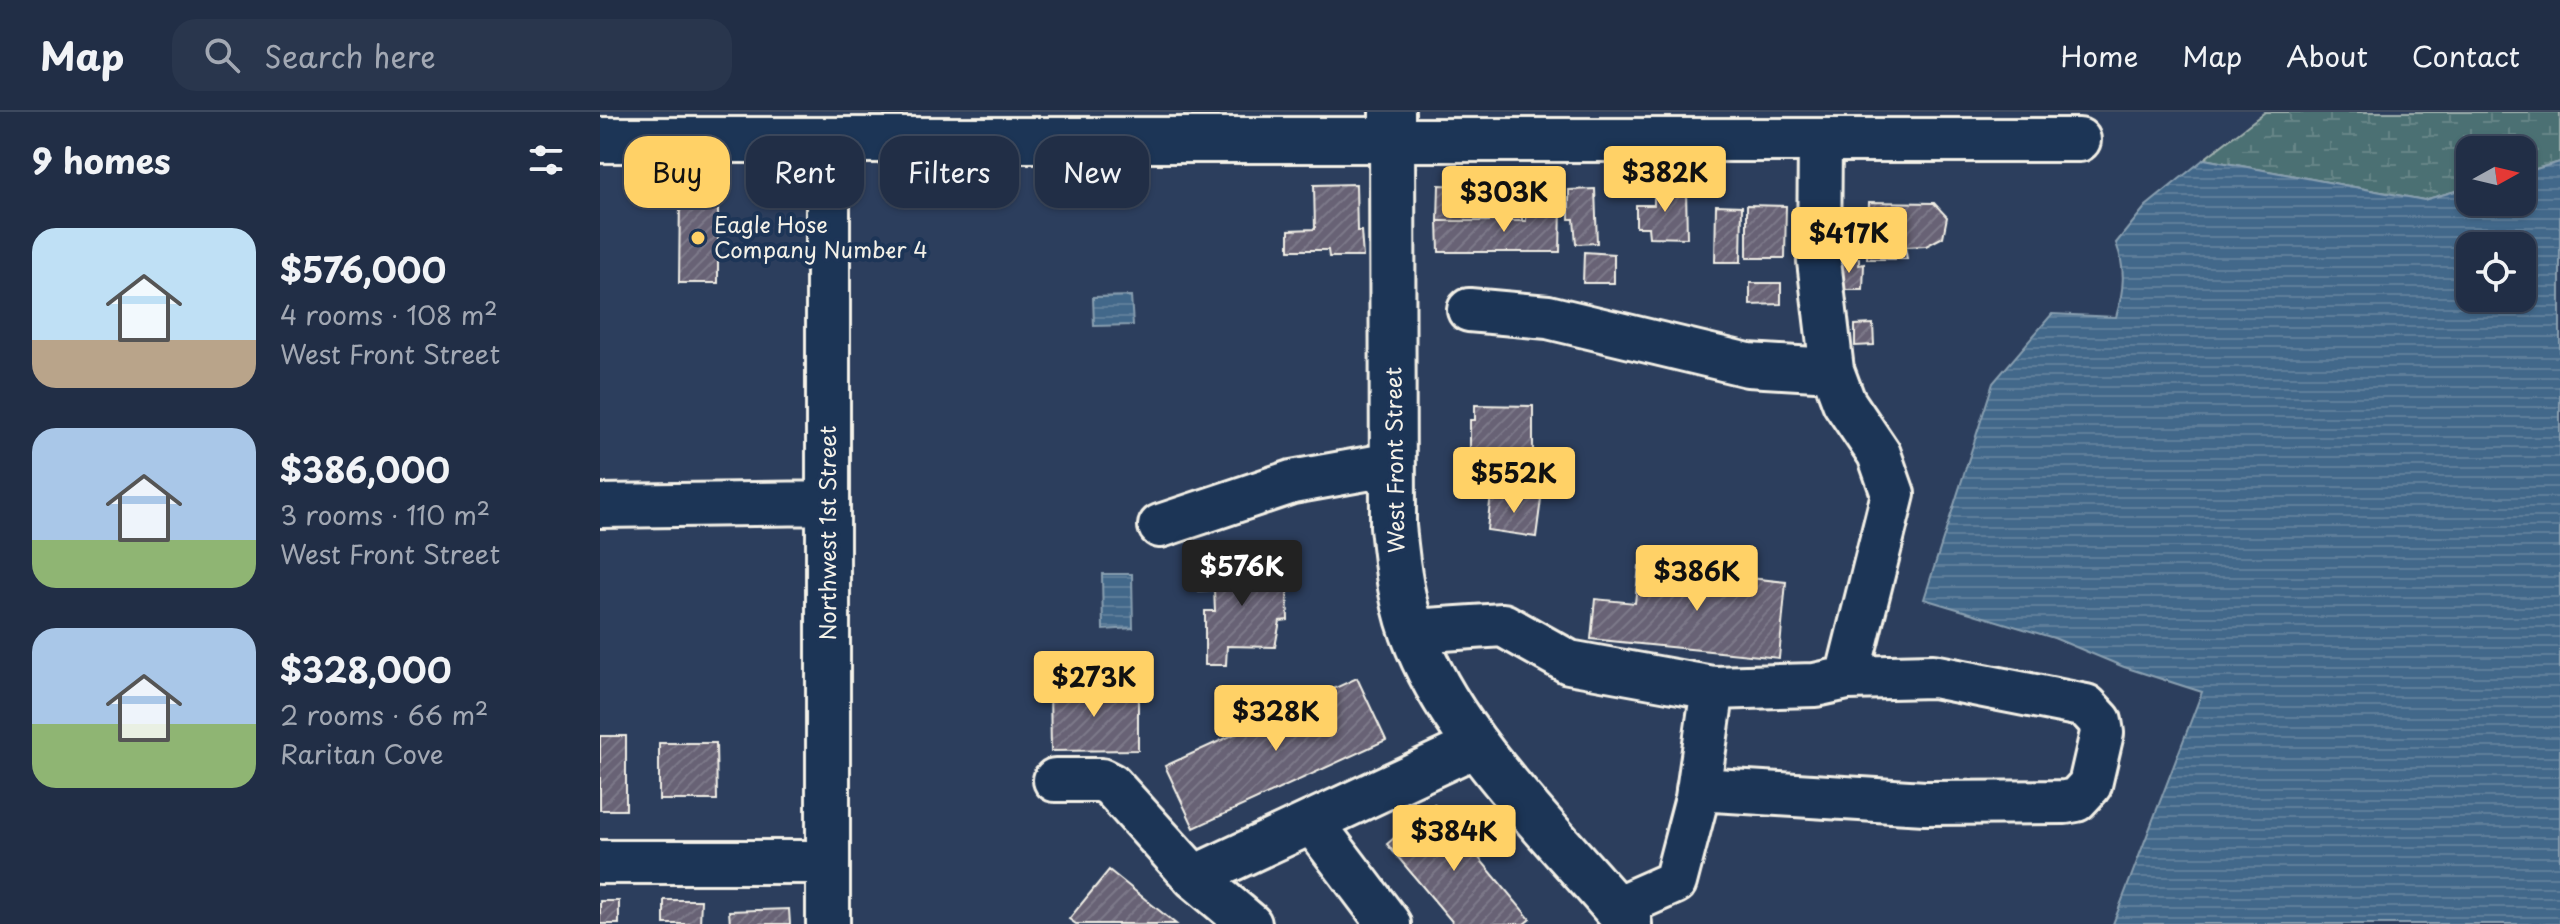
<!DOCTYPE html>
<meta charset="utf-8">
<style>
body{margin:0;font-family:"Playpen Sans",sans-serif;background:#29364d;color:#f1f3f6;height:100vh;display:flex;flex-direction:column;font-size:30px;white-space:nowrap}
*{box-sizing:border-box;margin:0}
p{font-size:26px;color:#a2a8b3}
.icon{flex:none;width:44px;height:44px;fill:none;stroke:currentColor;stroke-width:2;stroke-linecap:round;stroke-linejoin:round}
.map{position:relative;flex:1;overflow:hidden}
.sheet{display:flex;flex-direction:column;background:#212e46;width:600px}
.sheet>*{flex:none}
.banner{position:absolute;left:24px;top:24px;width:760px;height:72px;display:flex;gap:16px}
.needle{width:52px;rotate:82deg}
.tools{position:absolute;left:1856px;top:24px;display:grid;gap:16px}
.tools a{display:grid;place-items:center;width:80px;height:80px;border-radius:16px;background:#212e46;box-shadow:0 2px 6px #0004,0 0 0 2px #3e4a5f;font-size:40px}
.price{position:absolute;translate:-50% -68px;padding:0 18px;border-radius:8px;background:#ffd166;color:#111;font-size:26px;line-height:52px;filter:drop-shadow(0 2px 4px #0008)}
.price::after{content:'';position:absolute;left:50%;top:48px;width:24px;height:18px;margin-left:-12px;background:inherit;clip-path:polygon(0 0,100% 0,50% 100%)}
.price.current{background:#222;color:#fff}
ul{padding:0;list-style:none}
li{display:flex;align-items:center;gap:24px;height:200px;padding:0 32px}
li span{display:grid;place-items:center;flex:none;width:224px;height:160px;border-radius:24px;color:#555}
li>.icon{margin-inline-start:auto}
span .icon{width:96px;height:96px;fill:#fffc;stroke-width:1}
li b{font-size:34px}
h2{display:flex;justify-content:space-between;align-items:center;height:96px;padding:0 32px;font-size:34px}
.pill{padding:0 28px;border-radius:24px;background:#212e46;box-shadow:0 2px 6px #0004,0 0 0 2px #3e4a5f;font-size:28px;line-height:72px}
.pill.current{background:#ffd166;color:#111}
header{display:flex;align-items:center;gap:48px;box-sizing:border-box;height:112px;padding:0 40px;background:#212e46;border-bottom:2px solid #3e4a5f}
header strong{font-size:38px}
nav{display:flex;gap:44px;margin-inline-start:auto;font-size:28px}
.search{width:560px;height:72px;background:#29364d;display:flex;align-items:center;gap:20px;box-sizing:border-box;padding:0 28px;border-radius:24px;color:#a2a8b3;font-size:30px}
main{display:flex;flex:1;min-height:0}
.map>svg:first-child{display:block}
.wetland{fill:url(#wetland-marsh);stroke:#a0b0ae;stroke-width:2}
.water{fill:url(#water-rules);stroke:#899fb0;stroke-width:2;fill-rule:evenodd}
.building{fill:url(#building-hatch);stroke:#f4f1e8;stroke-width:2}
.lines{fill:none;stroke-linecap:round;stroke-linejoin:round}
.minor-casing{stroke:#f4f1e8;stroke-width:48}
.major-casing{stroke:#f4f1e8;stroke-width:50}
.minor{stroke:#1d3557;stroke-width:42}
.major{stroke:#1d3557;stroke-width:44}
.poi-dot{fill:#ffd166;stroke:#1d3557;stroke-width:3}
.labels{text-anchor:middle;stroke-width:8;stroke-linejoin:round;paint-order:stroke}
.poi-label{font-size:22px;fill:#f4f1e8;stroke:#1d3557;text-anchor:start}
.street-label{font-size:22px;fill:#f4f1e8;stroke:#1d3557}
</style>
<header>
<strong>Map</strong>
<div class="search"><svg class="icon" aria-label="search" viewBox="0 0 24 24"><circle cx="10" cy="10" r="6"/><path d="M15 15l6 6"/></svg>Search here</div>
<nav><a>Home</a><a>Map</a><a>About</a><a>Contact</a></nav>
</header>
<main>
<section class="sheet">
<h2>9 homes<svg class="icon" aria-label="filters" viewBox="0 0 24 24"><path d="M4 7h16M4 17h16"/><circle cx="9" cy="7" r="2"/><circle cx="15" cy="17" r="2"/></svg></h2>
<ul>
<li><span style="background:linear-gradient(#bfe0f5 70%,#b9a48a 0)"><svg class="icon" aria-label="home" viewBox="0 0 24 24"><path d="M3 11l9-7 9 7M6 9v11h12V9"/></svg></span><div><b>$576,000</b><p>4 rooms · 108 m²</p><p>West Front Street</p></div></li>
<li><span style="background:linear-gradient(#a9c7e8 70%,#8fb573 0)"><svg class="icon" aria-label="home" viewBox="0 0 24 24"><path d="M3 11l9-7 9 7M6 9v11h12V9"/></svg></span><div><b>$386,000</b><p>3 rooms · 110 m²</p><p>West Front Street</p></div></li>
<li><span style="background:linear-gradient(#a9c7e8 60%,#8fb573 0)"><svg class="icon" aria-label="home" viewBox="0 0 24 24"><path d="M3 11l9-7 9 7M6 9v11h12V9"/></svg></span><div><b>$328,000</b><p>2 rooms · 66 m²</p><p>Raritan Cove</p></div></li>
</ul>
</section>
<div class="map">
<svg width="1960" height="812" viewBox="0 0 1960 812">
<defs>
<pattern id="wetland-marsh" width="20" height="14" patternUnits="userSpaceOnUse" patternTransform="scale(2)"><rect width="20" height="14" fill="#4b7073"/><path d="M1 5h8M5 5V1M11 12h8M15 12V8" fill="none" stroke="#668587"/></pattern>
<pattern id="water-rules" width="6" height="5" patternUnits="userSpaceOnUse" patternTransform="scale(2)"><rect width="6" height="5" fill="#42688a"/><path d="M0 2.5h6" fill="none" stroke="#5e7e9a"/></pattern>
<pattern id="building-hatch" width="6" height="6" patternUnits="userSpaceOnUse" patternTransform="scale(2)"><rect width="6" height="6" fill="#676275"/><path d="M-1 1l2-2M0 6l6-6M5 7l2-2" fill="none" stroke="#7d7989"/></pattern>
</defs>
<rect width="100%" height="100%" fill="#2c3e5d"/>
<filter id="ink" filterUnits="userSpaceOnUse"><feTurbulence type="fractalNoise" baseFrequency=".0125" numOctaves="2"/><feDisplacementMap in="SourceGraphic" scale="16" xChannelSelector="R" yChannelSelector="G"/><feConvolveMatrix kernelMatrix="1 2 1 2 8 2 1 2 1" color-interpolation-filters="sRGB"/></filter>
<g filter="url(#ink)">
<path class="wetland" d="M1665,0H1960V50L1922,61V38H1870V75L1824,88L1604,47Z"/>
<path class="water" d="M1604,47L1824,88L1870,75V90H1922V61L1960,50V812H1513L1602,580L1524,555L1454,526L1324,487L1393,271L1452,202L1516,205C1524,178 1526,157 1516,131L1546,94ZM1922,134V186H1870V134Z
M531,184L533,213L494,214L493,185Z
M502,462H532L533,516L503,518Z"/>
<path class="building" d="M756,72L757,119H761L763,145H729L728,138H689V118L715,117L714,73Z
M839,73L922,76V109H838Z
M995,77L997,131L976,132L974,107H969V78Z
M1054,77H1086L1087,126L1049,125L1048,115H1036V93H1054Z
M118,80V171H79L80,82Z
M1269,90L1334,91L1347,105L1343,125L1326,134L1305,135L1307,147H1267Z
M1116,93L1142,94L1141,150H1115Z
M1147,93L1186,94L1185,146H1147Z
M961,95L960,140H839L838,109H926V97Z
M984,140L1014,142V171H983Z
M1259,146V153L1264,152L1263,178H1236V147Z
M1150,171H1181V192L1150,193Z
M1273,212L1274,233L1255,234V213Z
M875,293L933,294V353L876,352V344H870V308H875Z
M891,381L941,387L936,425L887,418Z
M597,452H627L628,457L680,455L679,469H687L688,508L680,509L675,535L627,534L626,553H605V499H615L614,478L598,479Z
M1039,454L1186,470L1179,546L991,527L995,487L1035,491Z
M757,566L786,628L594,716L565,654Z
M538,576V638L451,639L450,577Z
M0,624H26V698H0Z
M59,631H116L117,688H59Z
M834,692L930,807L924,812H854L787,732Z
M509,758L576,812H476L469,807Z
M64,788H101L100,812H64Z
M0,789H19V812H0Z
M189,797L190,812H130L129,799Z"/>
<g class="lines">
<g class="minor-casing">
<path id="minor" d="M792,28H1479
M228,29V812
M869,198L948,205L1148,253L1232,258
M0,394L228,391
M560,414L692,370L793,352
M813,519L903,513L969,550L1113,576L1215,573L1247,566L1293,382L1279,342L1244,290L1232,258L1219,149L1220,28
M455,668H501L511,673L594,765L650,812
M1098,677L1325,691L1465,690L1476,688L1490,673L1502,621L1500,609L1486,594L1333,564L1247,566
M712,710L789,812
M0,750H228
M594,765L877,633
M1016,796L1075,770L1097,686L1113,576"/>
</g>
<g class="major-casing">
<path id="major" d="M792,0L793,414C797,455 802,496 818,534C859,634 960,729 1029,812
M0,28H792"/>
</g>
<use href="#minor" class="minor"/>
<use href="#major" class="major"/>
</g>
</g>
<circle class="poi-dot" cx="98" cy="126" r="8"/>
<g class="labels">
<g class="poi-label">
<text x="114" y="121">Eagle Hose<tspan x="114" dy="25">Company Number 4</tspan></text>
</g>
<g class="street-label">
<text transform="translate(795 348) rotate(-91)" y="8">West Front Street</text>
<text transform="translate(228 421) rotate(-90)" y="8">Northwest 1st Street</text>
</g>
</g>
</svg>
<div class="tools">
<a><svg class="needle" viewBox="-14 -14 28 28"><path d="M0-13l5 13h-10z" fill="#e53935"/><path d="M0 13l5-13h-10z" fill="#a2a8b3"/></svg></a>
<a><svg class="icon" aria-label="locate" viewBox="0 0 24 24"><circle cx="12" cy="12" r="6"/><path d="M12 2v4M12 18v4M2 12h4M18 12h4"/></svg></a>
</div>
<b class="price" style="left:1065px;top:102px">$382K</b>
<b class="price" style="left:904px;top:122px">$303K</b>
<b class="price" style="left:1249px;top:163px">$417K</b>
<b class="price" style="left:914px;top:403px">$552K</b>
<b class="price current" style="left:642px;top:496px">$576K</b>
<b class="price" style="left:1097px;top:501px">$386K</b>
<b class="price" style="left:494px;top:607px">$273K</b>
<b class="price" style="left:676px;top:641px">$328K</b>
<b class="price" style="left:854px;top:761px">$384K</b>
<div class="banner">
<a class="pill current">Buy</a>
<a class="pill">Rent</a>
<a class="pill">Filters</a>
<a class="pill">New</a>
</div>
</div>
</main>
